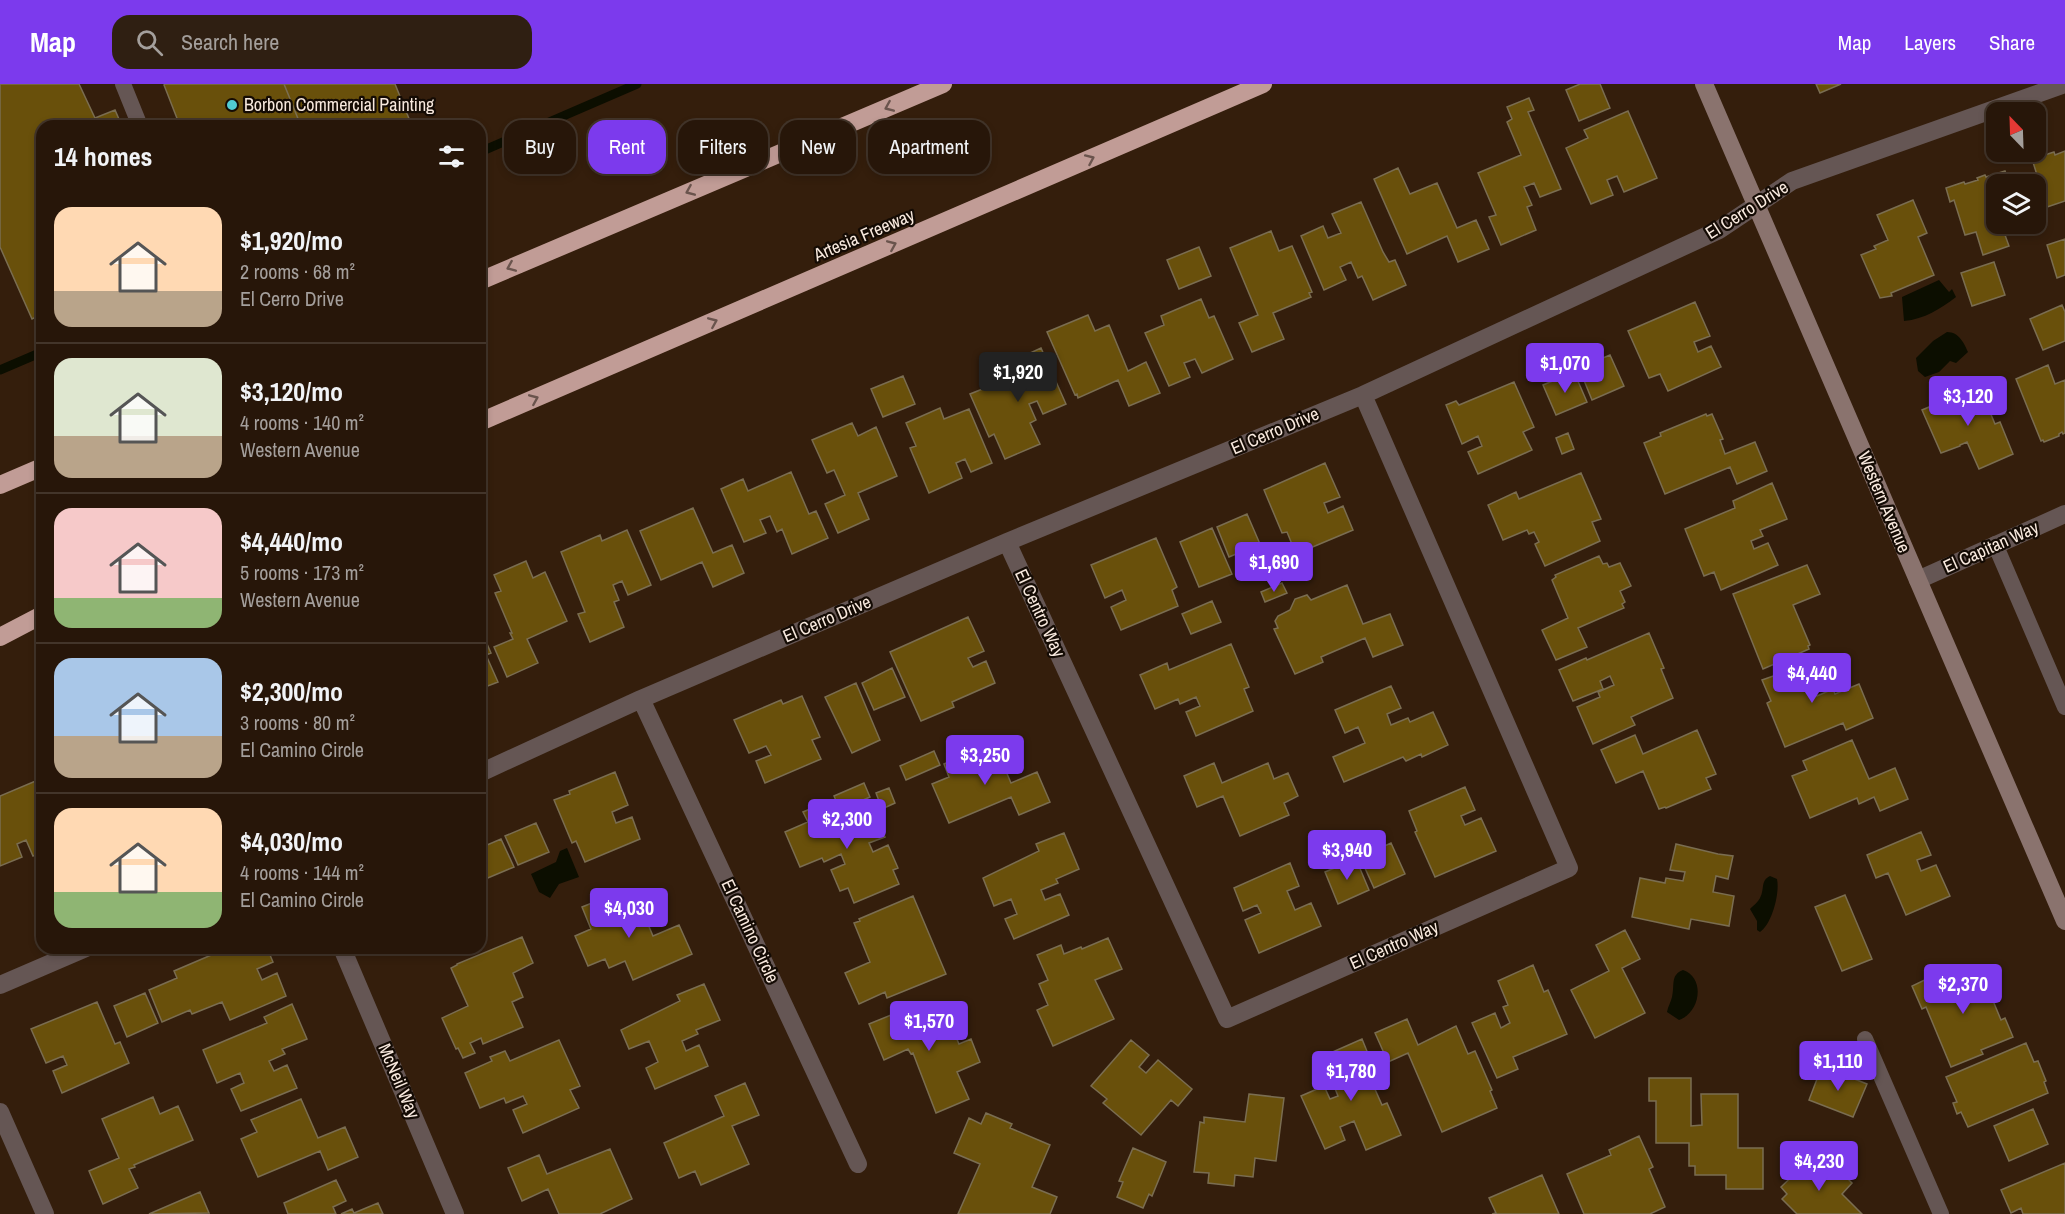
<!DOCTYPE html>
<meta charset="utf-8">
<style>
body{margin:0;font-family:"Archivo Narrow",sans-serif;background:#2f1f12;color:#f1f3f6;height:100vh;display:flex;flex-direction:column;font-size:22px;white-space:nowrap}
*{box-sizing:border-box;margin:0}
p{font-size:20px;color:#a49f9c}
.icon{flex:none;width:33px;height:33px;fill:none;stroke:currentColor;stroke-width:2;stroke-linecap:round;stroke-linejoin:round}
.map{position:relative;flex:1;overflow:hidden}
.panel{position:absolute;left:36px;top:36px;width:450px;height:834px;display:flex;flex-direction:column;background:#271609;border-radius:18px;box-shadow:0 3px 9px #0003,0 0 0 2px #43352a}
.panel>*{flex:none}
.top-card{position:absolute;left:504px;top:36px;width:570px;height:54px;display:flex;gap:12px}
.needle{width:39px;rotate:337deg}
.fabs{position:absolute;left:1986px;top:18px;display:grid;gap:12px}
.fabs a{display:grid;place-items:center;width:60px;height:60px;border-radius:12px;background:#271609;box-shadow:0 3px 9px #0003,0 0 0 2px #43352a;font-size:30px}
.price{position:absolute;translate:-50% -51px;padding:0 14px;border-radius:6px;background:#7c3aed;color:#fff;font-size:20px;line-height:39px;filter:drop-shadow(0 2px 3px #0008)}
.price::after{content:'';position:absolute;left:50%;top:36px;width:18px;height:14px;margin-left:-9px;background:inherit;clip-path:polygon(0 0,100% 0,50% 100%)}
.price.selected{background:#222;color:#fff}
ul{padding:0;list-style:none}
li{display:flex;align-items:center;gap:18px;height:150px;padding:0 18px}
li+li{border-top:2px solid #43352a}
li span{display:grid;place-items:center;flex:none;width:168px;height:120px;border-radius:18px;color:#555}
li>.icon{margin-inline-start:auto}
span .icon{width:72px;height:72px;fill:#fffc;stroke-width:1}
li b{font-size:26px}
h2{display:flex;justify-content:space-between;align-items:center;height:72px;padding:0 18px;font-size:26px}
.tag{padding:0 21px;border-radius:18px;background:#271609;box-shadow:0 3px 9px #0003,0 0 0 2px #43352a;font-size:21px;line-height:54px}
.tag.selected{background:#7c3aed;color:#fff}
header{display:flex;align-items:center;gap:36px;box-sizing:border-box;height:84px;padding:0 30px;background:#7c3aed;color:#fff}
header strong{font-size:28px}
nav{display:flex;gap:33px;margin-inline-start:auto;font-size:21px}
.search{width:420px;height:54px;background:#2f1f12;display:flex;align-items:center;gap:15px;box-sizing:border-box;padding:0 21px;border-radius:18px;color:#a49f9c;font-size:22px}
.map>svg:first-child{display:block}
.water{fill:#0c0e00}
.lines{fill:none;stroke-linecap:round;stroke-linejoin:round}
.stream{stroke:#0c0e00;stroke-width:9}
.building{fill:#69500b;stroke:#7a6d51;stroke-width:1.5}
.lane{stroke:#655654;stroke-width:16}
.street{stroke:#655654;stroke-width:18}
.secondary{stroke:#8a736e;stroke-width:18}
.highway{stroke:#c19c96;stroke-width:18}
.oneway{stroke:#6a544d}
.poi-dot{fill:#51ccd2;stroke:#140b04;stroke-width:2}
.labels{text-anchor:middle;stroke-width:4.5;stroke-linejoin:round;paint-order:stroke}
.poi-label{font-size:18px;fill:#f8e9de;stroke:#140b04;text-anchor:start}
.street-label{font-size:18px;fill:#f8e9de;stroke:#140b04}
</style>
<header>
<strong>Map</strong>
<div class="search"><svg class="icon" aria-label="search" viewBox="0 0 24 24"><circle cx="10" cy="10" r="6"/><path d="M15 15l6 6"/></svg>Search here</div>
<nav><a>Map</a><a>Layers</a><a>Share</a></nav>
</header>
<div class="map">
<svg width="2065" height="1130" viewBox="0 0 2065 1130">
<rect width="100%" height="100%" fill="#341e0c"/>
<path class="water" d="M1939,196L1949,208L1952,205L1956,213C1940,225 1925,235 1904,237L1902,213Z
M1947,248C1959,248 1964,259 1968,268L1956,279L1950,277L1939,288L1925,293L1918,287L1916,274L1933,257Z
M567,764L579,793L559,800L550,814L539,808L531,790L556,778L560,767Z
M1770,792L1777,795C1780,809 1772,840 1760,848L1757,846V837L1750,825C1753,822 1758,818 1760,814C1765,805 1760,797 1770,792Z
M1683,886C1706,894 1700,929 1679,936L1667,928C1668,922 1671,918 1672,913C1675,901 1670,891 1683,886Z"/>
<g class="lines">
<path class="stream" d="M480,68L637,0
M0,286L42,268"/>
</g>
<path class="building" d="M0,0H79L95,34L115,26L122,42H42V230L32,235L0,163Z
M165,0H284L301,42H180L164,1Z
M284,0H395L412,42H301Z
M1580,0H1600L1610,24L1579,37L1566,6Z
M1816,0H1841L1820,9Z
M1529,14L1534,26L1528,28L1561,105L1540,113L1534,99L1524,103L1532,121L1527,123L1536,146L1501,161L1489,133L1496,131L1478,89L1521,71L1507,38L1512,35L1507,23Z
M1628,27L1657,94L1624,108L1617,92L1607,96L1613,111L1591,120L1566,64L1588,54L1584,46Z
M2065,67V117L2047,123L2032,75L2054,68L2055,71Z
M1398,84L1410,110L1437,99L1457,144L1476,136L1489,165L1458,178L1447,152L1407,170L1374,95Z
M2005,87L2010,100H1996V140H2001L2009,162L1983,171L1976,148L1965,151L1954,116L1950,118L1946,104L1964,98L1965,100L1978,96L1977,94L1985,91L1986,93Z
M1913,116L1927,149L1918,153L1934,191L1891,209L1892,212L1880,214L1861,171L1876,165L1874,162L1888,156L1877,131Z
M1361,118L1383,168L1389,178L1395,176L1406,201L1373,216L1362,192L1358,194L1351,178L1340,183L1346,196L1324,206L1301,152L1323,142L1328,154L1341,149L1332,130Z
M1271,147L1279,167L1292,162L1312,208L1309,209L1311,213L1273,229L1284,255L1252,268L1239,239L1258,231L1230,164Z
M2065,155V191L2057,194L2047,161Z
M1199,163L1211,192L1179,205L1167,176Z
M1994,178L2005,211L1972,222L1961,189Z
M1201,215L1209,234L1214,232L1233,275L1202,289L1195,275L1184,279L1190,293L1169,302L1145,249L1164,241L1161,232Z
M1695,218L1710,252L1694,258L1698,268L1711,262L1721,283L1668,307L1660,290L1649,294L1628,247Z
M2062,221L2065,228V257L2043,266L2030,235Z
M1088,231L1095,247L1109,241L1128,287L1146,278L1160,309L1129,322L1118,296L1078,314L1077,310L1075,311L1047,248Z
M1041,264L1066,320L1043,330L1037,317L1029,320L1036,336L1030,339L1040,360L1005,375L994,350L989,353L970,310L985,304L982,298L1003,289L1006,295L1025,286L1019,274Z
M1610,271L1624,302L1592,316L1579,284Z
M2048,281L2055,300L2065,296V349L2063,350L2062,348L2059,350V352L2044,358L2043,356L2041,357L2016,295Z
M1574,288L1587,318L1556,331L1543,301Z
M903,292L915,320L883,333L871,305Z
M1514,298L1534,343L1523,348L1532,366L1478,390L1468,368L1482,362L1478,352L1462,360L1446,321L1456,317L1459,321Z
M1979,302L1995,340L2000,338L2013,370L1979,385L1967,358L1960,361V362L1941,369L1922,326Z
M940,324L944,335L969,325L992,379L971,388L965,375L956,379L962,394L929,409L910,364L916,362L906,339Z
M1706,330L1707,332L1712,330L1723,355L1720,356L1725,370L1755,358L1767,387L1737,400L1730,383L1665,410L1644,359L1661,352L1660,349Z
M852,339L858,352L876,343L897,392L858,409L869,435L838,449L825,420L845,411L834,386L827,389L812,356Z
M1568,349L1574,365L1562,370L1556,354Z
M1325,379L1340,413L1324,419L1328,429L1343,422L1353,446L1296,470L1287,448L1282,449L1264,406Z
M791,388L809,430L816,427L828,454L792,470L782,445L777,448L770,432L760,436L766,449L744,458L721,405L743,395L748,407Z
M1581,389L1601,435L1592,438L1600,457L1545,482L1535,460L1539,458L1534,448L1529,450L1527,446L1503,456L1488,421L1516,408L1519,415Z
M1772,399L1787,435L1760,446L1763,452L1751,457L1754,465L1768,459L1778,481L1721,506L1714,488L1704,492L1685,445L1735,424L1733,417Z
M693,424L713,469L732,461L744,489L713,503L702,478L661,496L640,447Z
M1247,430L1260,460L1229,473L1217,443Z
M1212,444L1232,490L1199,503L1180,458Z
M627,446L651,501L628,511L622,497L613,501L619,516L614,518L624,543L590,558L578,530L585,528L561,468L600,451L602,457Z
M1156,454L1177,503L1172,506L1178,522L1121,546L1111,523L1126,516L1122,506L1105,514L1091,481Z
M1599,472L1603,480L1607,479L1609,483L1620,479L1631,502L1620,507L1625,518L1622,520L1624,524L1578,544L1587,563L1556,576L1542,546L1568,534L1552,496L1556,493L1555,491Z
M526,477L533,494L545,488L567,537L527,555L538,579L507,593L494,563L513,555L510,549H512L495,509L501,507L494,491Z
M1807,481L1820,510L1793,521L1810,561L1808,562L1809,565L1763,585L1733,510Z
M1282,499L1287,509L1265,518L1261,508Z
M1347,501L1363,540L1390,530L1403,561L1373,573L1365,554L1321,573L1323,578L1295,590L1274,545L1278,544L1275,537L1278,532L1290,526L1295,515L1307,511L1311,516Z
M1212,517L1221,538L1191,550L1182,530Z
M968,533L984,567L968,574L973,583L986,577L995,599L952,618L954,623L921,637L890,568Z
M480,544L491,569L486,571L498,598L480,605Z
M1649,549L1664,584L1661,585L1673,614L1631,633L1635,641L1593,660L1577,623L1600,613L1598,608L1614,601L1610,592L1600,597L1603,605L1573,617L1559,586L1586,574L1587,576Z
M1231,560L1249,603L1244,605L1253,627L1196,652L1186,628L1200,622L1196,613L1180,620L1178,615L1155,625L1140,591L1167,579L1169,586Z
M1817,574L1826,596L1813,601L1817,612L1833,605L1835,610L1859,600L1873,634L1846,646L1843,639L1785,663L1767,619L1771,617L1762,596L1776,591V592Z
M892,584L905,613L874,626L862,599Z
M856,599L880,656L852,669L825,613Z
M1391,602L1401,624L1387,630L1391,641L1408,634L1410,638L1433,628L1448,661L1422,673L1421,670L1406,677L1403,673L1344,698L1333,673L1365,659L1358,643L1345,649L1335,626Z
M802,612L820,653L812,656L821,675L765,699L756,677L771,671L766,662L749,669L734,636L781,616L783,620Z
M1697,646L1716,690L1706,694L1711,705L1666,724L1665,723L1659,725L1643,687L1616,699L1601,666L1635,651L1643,670Z
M1852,656L1869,695L1895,684L1908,715L1880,727L1874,713L1859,720L1857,714L1810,734L1792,692L1807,686L1803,677Z
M994,659L1011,699L1037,688L1050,718L1019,731L1011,713L949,739L932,700L949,693L944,680Z
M934,667L940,681L906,696L900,682Z
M1214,679L1222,699L1268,679L1274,695L1288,689L1298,712L1284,719L1289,731L1240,752L1223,712L1197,723L1184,692Z
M615,688L628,721L612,728L616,739L632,733L640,755L585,778L576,757L572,759L554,716L570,710L569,707Z
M38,696L42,704V780L38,770L33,772L26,756L17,760L22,773L0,782V712Z
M864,699L870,713L840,726L834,712Z
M1465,703L1475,726L1461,732L1465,741L1481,734L1496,767L1435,793L1415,748L1417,747L1409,727Z
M889,704L895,719L882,725L876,709Z
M871,719L885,753L869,759L873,768L888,761L898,784L893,786L899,800L854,819L848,804L840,807L831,786L845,780L841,770L824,778L822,774L800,783L785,748L808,738L803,728L822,720L829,737Z
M536,739L549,768L518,781L505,752Z
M1921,748L1931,771L1917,776L1921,787L1936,781L1950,812L1906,831L1888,789L1876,794L1867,771Z
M1064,749L1079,785L1056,795L1058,799L1041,806L1045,816L1060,810L1069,831L1014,855L1005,835L1017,830L1011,815L994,822L983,794L1039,767L1036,760Z
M501,755L514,783L483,796L480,790V764Z
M1391,759L1405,790L1374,804L1360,773Z
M1676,760L1718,770L1733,772L1728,795L1716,792L1713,808L1734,812L1729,842L1691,835L1689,845L1632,833L1640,794L1665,799L1666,794L1683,797L1685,788L1670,786Z
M1356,775L1369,806L1338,820L1325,788Z
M1290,779L1299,802L1287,807L1295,826L1311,819L1321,842L1259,869L1245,836L1261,829L1257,821L1243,827L1234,804Z
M1845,811L1872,875L1842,887L1815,823Z
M636,812L653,852L679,841L692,870L633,896L625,877L609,884L605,875L588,882L575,852L591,845L582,823L597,817L601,825Z
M913,812L946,890L887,914L885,908L859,920L845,889L870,878L854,839L860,837L859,835Z
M1625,846L1640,875L1622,884L1645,929L1595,954L1571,906L1609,887L1596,861Z
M522,853L533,879L513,889L523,913L512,918L523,943L483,960L481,954L470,959L475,969L463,974L458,964L456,965L442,934L468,922L451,884L457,881V880Z
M1108,854L1122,885L1095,896L1114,935L1053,962L1037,926L1048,921L1039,900L1048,896L1037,871L1061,861L1064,870L1081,863L1082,865Z
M217,864H267L273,878L257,885L262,896L277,889L286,912L230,936L222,918L192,930L190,926L162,938L149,906L177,894L174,887L216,869L215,865Z
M1533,881L1544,908L1548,906L1567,950L1513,973L1518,985L1497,994L1472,939L1495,929L1501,944L1510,939L1503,923L1508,921L1498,897Z
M1979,883L2001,936L2005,934L2013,953L1981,966L1983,970L1951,983L1926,923L1922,925L1912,902L1937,890L1941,899Z
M704,900L720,936L696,946L698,950L682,957L686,967L699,961L708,982L655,1005L646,984L658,978L649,957L629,965L621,946L680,917L677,911Z
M145,909L158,939L127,953L114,922Z
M97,918L115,960L120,958L129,979L62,1009L53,987L67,981L63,972L46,979L31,945Z
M941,918L959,960L971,955L980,978L957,988L969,1015L936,1029L913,969L911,970L908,965L884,976L869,940L896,929L899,936Z
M292,920L307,955L282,965L285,970L269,977L274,987L287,981L297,1004L241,1027L231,1005L244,999L240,989L217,999L203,966L267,939L264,933Z
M1407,935L1418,961L1456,942L1468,970L1475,967L1492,1006L1490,1007L1497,1024L1442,1048L1408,969L1388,978L1375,949Z
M1362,955L1373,982L1366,985L1382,1021L1387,1019L1401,1051L1366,1066L1354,1037L1340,1043L1345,1056L1325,1065L1301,1012L1324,1002L1330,1015L1338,1012L1332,997L1336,995L1326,971Z
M559,956L580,1002L570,1006L579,1024L523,1049L513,1026L527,1020L523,1012L506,1019L504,1014L480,1024L465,989L492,977L490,973L505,967L510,977Z
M1131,956L1149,971L1139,983L1146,989L1158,976L1192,1005L1178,1022L1171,1016L1141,1051L1103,1019L1107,1015L1091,1002Z
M2026,959L2034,978L2038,977L2046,997L2044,998L2048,1009L1968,1043L1961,1028L1957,1030L1953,1019L1957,1018L1946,993Z
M1822,982L1867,1000L1853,1033L1809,1016Z
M1649,994H1691V1042L1702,1041L1701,1010H1738V1064H1763V1105H1726V1091H1695V1082H1689V1059H1656V1017H1649Z
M745,999L759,1031L732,1042L749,1080L701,1101L695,1087L679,1094L664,1059L724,1032L715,1012Z
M1249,1010L1284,1014L1276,1077L1255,1074L1253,1093L1235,1091L1234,1102L1208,1099L1209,1089L1194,1088L1200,1038L1204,1039V1033L1245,1038Z
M153,1013L160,1030L178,1022L193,1056L134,1081L135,1083L129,1085L138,1104L103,1120L89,1087L119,1074L102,1035Z
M301,1015L318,1054L345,1043L358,1073L328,1086L320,1067L258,1093L241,1055L257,1048L251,1036Z
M2033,1025L2048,1060L2009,1077L1994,1042Z
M986,1029L1012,1040L1010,1044L1050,1061L1032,1103L1057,1113L1050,1130H958L980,1080L954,1069L969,1034L981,1040Z
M1639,1052L1653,1083L1649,1085L1665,1123L1650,1130H1584L1567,1090L1611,1071L1609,1066Z
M1133,1064L1166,1078L1152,1112L1149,1110L1143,1124L1117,1113L1123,1098L1119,1097Z
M610,1065L632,1115L600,1130H559L548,1105L522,1117L508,1084L539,1071L547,1090Z
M1808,1077L1819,1089L1830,1077L1852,1099L1842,1110L1862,1130H1797L1782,1115L1787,1110L1781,1103Z
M2065,1079V1130H2023L2021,1124L2011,1129L2001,1106Z
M1542,1091L1559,1130H1492L1496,1129L1489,1114Z
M336,1096L346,1117L333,1123L336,1130H288L284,1119Z
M200,1108L209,1129L149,1130Z
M378,1119L383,1130H341L352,1125L354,1129Z"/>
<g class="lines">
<path class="lane" d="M123,0L140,42
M1995,460L2065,623
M1865,955L1941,1130"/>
<path class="street" d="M1007,458L1227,935L1569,784L1363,311
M1918,496L2065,430
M641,615L858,1080
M480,689L641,615L1007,458L1363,311L1719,146L1792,97L2065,0
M342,864L455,1130
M0,901L86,864
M0,1028L45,1130"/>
<path class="secondary" d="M1704,0L2065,837"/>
<path class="highway" d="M480,197L943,0
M480,338L1263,0
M0,401L42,383
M0,553L42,531"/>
</g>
<defs><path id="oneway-chevron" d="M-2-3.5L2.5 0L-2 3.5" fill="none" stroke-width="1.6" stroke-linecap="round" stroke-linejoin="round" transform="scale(1.5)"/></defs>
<g class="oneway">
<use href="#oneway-chevron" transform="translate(889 23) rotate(157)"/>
<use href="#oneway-chevron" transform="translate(1090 75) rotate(-24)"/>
<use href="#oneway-chevron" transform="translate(690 107) rotate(157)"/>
<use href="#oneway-chevron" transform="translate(892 161) rotate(-23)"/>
<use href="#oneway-chevron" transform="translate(511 183) rotate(157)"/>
<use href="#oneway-chevron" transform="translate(713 238) rotate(-23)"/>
<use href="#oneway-chevron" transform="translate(534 315) rotate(-23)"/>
</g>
<circle class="poi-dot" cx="232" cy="21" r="6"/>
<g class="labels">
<g class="poi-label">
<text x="244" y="27">Borbon Commercial Painting</text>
</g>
<g class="street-label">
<text transform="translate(1747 126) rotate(-32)" y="6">El Cerro Drive</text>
<text transform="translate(864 151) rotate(-23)" y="6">Artesia Freeway</text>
<text transform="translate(1275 347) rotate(-23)" y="6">El Cerro Drive</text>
<text transform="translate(1884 418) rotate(67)" y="6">Western Avenue</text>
<text transform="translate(1991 463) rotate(-24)" y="6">El Capitan Way</text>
<text transform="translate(1040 529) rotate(65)" y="6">El Centro Way</text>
<text transform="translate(827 535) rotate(-23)" y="6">El Cerro Drive</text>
<text transform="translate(750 847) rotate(65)" y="6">El Camino Circle</text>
<text transform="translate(1394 861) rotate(-24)" y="6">El Centro Way</text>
<text transform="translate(399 997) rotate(67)" y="6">McNeil Way</text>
</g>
</g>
</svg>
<div class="fabs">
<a><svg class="needle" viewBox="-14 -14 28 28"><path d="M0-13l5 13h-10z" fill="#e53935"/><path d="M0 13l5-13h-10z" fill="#a49f9c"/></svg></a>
<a><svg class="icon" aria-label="layers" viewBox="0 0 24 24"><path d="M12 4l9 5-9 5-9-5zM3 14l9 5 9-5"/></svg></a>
</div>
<b class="price" style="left:1565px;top:310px">$1,070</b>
<b class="price selected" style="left:1018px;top:319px">$1,920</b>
<b class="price" style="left:1968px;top:343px">$3,120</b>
<b class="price" style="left:1274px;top:509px">$1,690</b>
<b class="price" style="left:1812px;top:620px">$4,440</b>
<b class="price" style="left:985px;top:702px">$3,250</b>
<b class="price" style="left:847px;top:766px">$2,300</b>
<b class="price" style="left:1347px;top:797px">$3,940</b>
<b class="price" style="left:629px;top:855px">$4,030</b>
<b class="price" style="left:1963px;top:931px">$2,370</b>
<b class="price" style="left:929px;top:968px">$1,570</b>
<b class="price" style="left:1838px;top:1008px">$1,110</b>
<b class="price" style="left:1351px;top:1018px">$1,780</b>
<b class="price" style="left:1819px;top:1108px">$4,230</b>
<div class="top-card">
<a class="tag">Buy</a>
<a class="tag selected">Rent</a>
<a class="tag">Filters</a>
<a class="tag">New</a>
<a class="tag">Apartment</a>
</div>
<section class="panel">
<h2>14 homes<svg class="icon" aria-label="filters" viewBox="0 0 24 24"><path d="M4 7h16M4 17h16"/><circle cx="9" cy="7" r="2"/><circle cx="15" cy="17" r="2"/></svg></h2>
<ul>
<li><span style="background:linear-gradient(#ffd9b3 70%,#b9a48a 0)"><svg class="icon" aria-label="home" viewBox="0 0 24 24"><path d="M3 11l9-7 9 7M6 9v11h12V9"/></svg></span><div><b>$1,920/mo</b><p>2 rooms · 68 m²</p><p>El Cerro Drive</p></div></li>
<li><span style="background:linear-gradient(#dfe7d0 65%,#b9a48a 0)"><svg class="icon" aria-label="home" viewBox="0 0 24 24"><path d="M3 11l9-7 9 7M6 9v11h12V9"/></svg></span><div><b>$3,120/mo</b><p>4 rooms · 140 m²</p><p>Western Avenue</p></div></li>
<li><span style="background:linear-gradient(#f6c9c9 75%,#8fb573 0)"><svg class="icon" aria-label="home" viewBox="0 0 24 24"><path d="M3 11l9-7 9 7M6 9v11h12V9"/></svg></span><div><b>$4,440/mo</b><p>5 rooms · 173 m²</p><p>Western Avenue</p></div></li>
<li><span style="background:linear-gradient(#a9c7e8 65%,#b9a48a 0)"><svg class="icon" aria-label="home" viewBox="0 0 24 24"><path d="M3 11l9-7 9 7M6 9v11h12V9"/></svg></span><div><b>$2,300/mo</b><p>3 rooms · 80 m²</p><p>El Camino Circle</p></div></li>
<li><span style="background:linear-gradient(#ffd9b3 70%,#8fb573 0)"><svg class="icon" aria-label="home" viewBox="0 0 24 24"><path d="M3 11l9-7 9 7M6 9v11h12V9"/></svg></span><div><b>$4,030/mo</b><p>4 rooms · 144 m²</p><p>El Camino Circle</p></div></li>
</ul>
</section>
</div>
